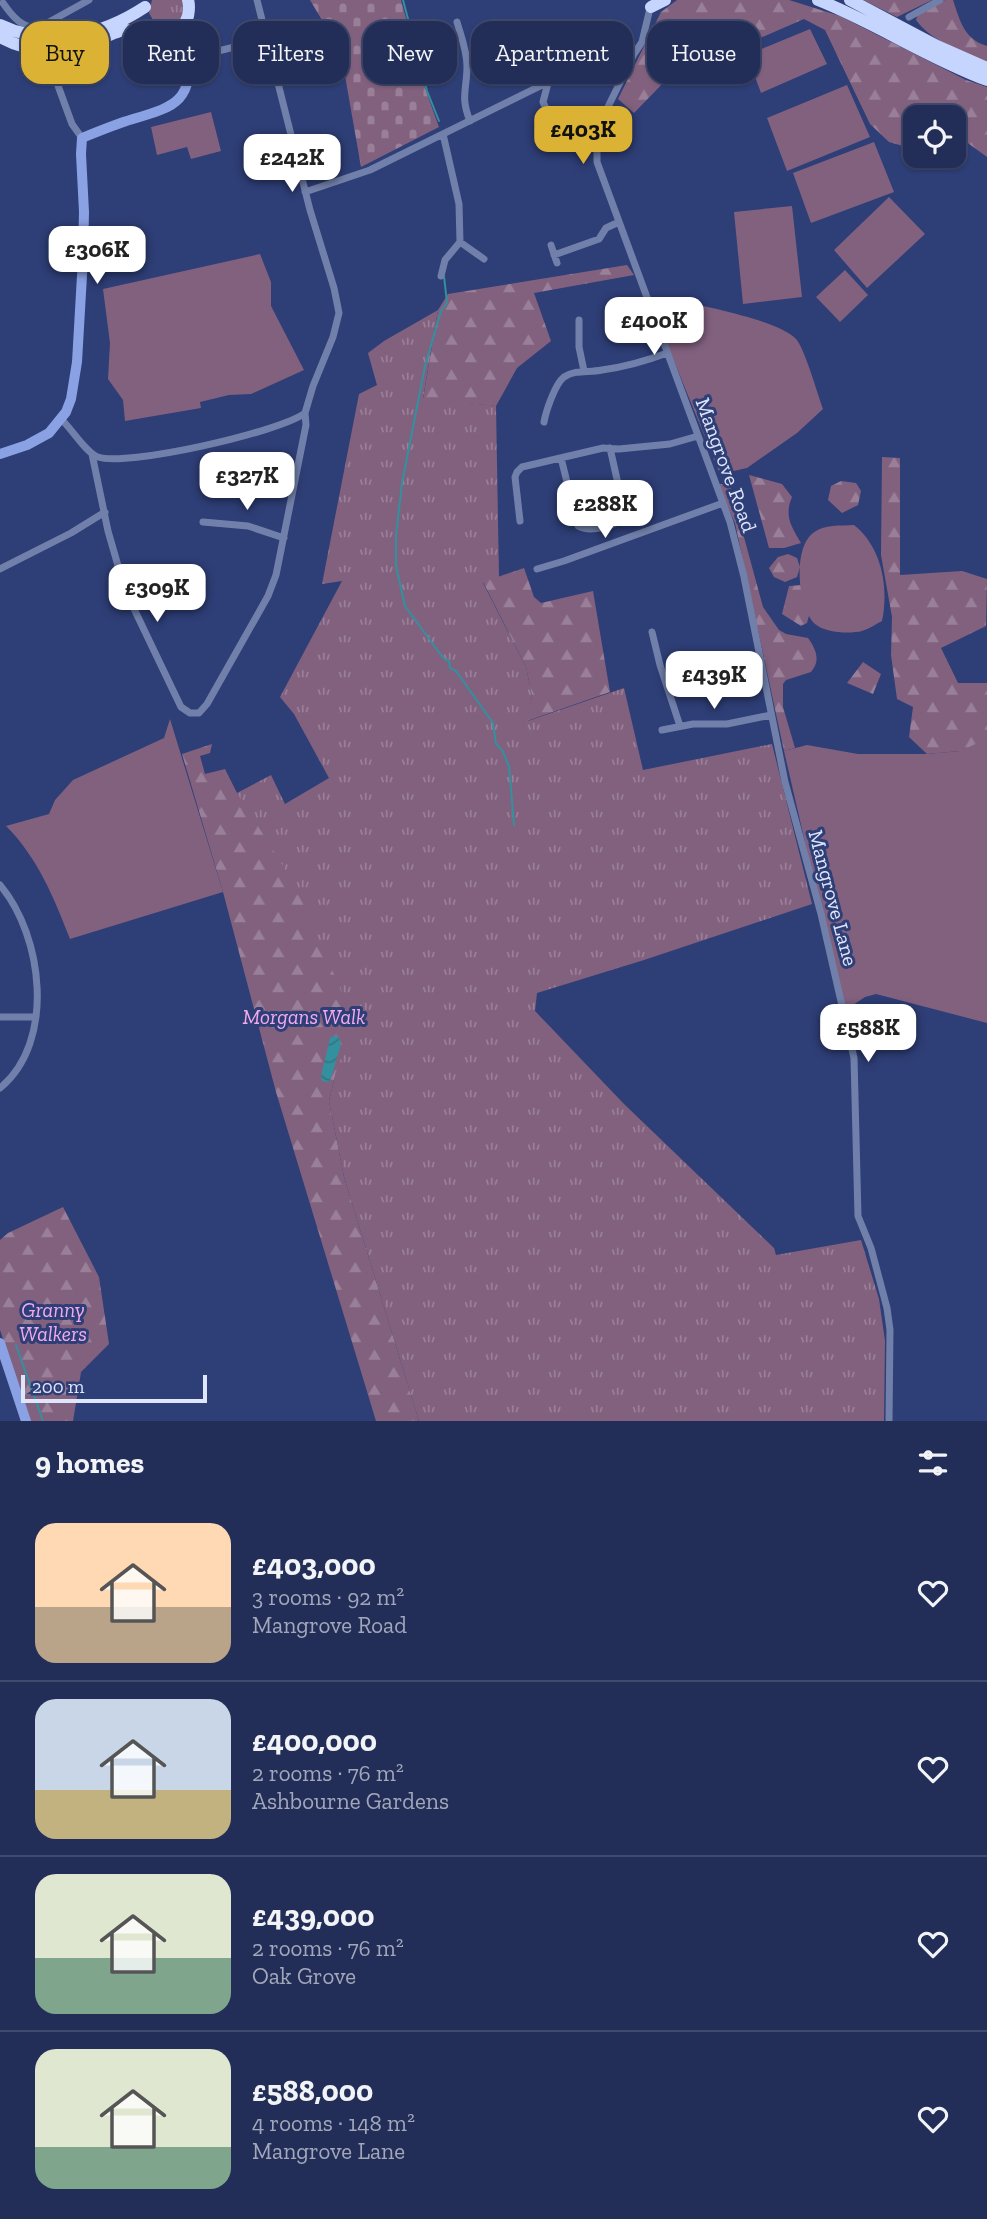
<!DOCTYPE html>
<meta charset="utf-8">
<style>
body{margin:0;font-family:"Zilla Slab",serif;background:#2e3a61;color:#f1f3f6;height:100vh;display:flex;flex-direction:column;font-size:26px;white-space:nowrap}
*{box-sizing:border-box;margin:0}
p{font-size:23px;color:#a2a8ba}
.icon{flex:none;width:38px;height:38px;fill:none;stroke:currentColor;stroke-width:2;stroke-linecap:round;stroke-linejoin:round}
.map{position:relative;height:1421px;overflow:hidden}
.panel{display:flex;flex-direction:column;background:#222e58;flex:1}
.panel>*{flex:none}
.hud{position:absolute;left:21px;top:21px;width:945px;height:63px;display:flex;gap:14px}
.controls{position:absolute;left:903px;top:105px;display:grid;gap:14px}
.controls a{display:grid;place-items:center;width:63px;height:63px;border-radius:14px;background:#222e58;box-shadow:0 2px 5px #0004,0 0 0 2px #3f4a6e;font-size:35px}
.scale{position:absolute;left:21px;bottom:18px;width:186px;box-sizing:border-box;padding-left:7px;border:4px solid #dfe6fb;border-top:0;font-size:19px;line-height:24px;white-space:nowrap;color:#dfe6fb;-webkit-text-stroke:5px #2e3e76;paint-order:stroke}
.price{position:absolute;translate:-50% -60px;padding:0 16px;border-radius:14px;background:#fff;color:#222;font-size:23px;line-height:46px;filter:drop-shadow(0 2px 4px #0008)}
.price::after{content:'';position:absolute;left:50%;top:42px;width:21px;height:16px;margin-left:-10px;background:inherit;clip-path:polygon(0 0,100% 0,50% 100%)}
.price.current{background:#dbb233;color:#111}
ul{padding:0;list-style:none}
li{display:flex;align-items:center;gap:21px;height:175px;padding:0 35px}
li+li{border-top:2px solid #3f4a6e}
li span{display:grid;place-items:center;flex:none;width:196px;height:140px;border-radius:21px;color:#555}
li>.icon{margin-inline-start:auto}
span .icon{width:84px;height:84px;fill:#fffc;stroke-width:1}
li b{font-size:30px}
h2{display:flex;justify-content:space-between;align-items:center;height:84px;padding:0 35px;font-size:30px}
.pill{padding:0 24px;border-radius:21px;background:#222e58;box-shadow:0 2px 5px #0004,0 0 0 2px #3f4a6e;font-size:24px;line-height:63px}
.pill.current{background:#dbb233;color:#111}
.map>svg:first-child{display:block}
.grass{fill:url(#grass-tufts)}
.forest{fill:url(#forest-firs)}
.cemetery{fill:url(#cemetery-stones)}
.park{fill:#82617f}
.water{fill:url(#water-waves)}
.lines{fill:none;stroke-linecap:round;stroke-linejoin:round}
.stream{stroke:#32909f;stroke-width:2}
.street{stroke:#7180aa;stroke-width:7}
.secondary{stroke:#8aa1e3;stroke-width:10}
.highway{stroke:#c6d5fe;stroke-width:12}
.labels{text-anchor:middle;stroke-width:6;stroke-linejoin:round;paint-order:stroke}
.street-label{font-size:21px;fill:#dfe6fb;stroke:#2e3e76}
.park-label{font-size:21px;font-style:italic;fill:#f3abec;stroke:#2e3e76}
</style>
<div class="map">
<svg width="987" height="1421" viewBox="0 0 987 1421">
<defs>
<pattern id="grass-tufts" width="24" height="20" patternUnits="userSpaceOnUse" patternTransform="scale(1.75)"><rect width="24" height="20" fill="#82617f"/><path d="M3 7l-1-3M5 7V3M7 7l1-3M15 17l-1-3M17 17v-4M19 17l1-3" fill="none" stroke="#997f98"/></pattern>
<pattern id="forest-firs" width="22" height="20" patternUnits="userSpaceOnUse" patternTransform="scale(1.75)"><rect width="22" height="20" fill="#82617f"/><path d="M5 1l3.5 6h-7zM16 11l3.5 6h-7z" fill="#997f98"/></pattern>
<pattern id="cemetery-stones" width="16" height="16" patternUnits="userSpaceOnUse" patternTransform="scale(1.75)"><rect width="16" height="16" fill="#82617f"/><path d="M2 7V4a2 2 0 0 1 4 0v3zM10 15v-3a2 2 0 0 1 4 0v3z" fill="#997f98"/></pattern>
<pattern id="water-waves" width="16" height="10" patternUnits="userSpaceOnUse" patternTransform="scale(1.75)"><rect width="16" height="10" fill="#32909f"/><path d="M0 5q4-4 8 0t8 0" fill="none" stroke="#387682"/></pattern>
</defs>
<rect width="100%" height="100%" fill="#2e3e76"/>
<path class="grass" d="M152,0H184L183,19L173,28L156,25L149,13Z
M438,310L423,398L496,406L499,577L483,583L526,667L532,696L528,721L624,688L643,770L772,744L812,904L644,960L537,993L535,1011L624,1104L774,1248L776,1255L861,1240L879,1299L885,1341L884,1421H419L344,1177L329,1101L336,1072L237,793L271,775L285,804L329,778L294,714L280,697L342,581L322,584L359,394L377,385L368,353L384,341Z"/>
<path class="forest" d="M677,0H789L840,16L966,80L987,87V157L954,133V117H915V145L903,146L889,142L870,124L825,30L804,19L668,78L634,113L618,99L661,12Z
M863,0H932L897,17Z
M945,0H953C960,21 964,39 987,46V62C964,53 931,41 916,20L918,14Z
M627,265L634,275L534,293L551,341L517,368L496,406L423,399L438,310L448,294Z
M882,457L900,458V575L962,571L987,579L986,626L941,648L958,683H987V754L960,751L927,754L909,737L913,707L897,699L891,655L892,617L881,555Z
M749,475L782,484L792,497C784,516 791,526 801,543L784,548H769Z
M841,481L856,483L861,491L858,505L842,513L828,500L831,486Z
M729,482L763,607L779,630L786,634L808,638C816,649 821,661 811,672L786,680L783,684V707L795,748L784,751L735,523L718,485Z
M788,554L797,558L800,567L797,577L785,582L774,577L769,568L778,557Z
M524,568L534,597L541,603L593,591L610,692L527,721L532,696L526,667L483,582Z
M802,585L810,612L807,623L801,626L782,614L789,586Z
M863,662L881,674L873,694L847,683Z
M212,744L210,753L200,756L205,774L225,769L237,793L295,885L350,1011L351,1032L336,1072L329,1101L344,1177L419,1421H376L276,1092L223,892L182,754Z
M63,1207L99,1277L109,1344L81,1372L73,1421H31L0,1330V1240L8,1233Z"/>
<path class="cemetery" d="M310,0H401L426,91L439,127L361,167L340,47H338Z"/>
<path class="park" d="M810,29L827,64L761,93L747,55Z
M847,85L870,137L787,171L767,118Z
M211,112L221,151L191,159L187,147L157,155L151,127Z
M874,142L894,192L811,223L793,173Z
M889,197L925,234L867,288L834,250Z
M792,206L802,297L743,304L734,212Z
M260,254L271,282V306L304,370L251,394L229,395L200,402L201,408L125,421L123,400L108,379L110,343L103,289Z
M845,270L868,295L840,322L816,297Z
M678,300C705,307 778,320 796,339C804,347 818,395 823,409L797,433L747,468L720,474L663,334L672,330Z
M854,525C882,547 889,588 882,621C876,624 869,629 862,631C850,634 825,633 815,624C798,608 792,549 813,533C825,524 840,526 854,525Z
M170,719L223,892L70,939C54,898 38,858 6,826L49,814L55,800L73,780L164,738Z
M987,739V1023L876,994L865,997L844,1011L784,751L807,745L858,754H927L960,751Z"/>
<path class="water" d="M334,1036H338L341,1044L330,1081L326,1082L322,1081L321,1076L330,1038Z"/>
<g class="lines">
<path class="stream" d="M403,0L427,91L439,121
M444,276L447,303L441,311L425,366L402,483L396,536V566L405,606L444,659L449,661L450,668L456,671L493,723L496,744L502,750L509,766L514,825
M16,1345L43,1421"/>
<path class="street" d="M3,3C12,16 23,30 40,27L89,0
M651,4L642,42L634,54L602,119L597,140V162L730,522L744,577L785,782L821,914L854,1058L858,1216L871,1248L887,1308L890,1330L889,1421
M909,17L940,0
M457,22C461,36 467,51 467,66C467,89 460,97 470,121
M190,58L267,39
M49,61L72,124L82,138
M548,83L543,102L556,130
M305,192L370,170L613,50L622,49L634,54
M460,242L484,259
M551,245L557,263
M554,255L599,239L606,228L619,222
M441,276L445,260L460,242L459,204L443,134
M579,320V347L584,371
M61,419C72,429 86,453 98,457C127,467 280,432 305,413
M544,422C546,411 555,384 564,377C576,369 589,373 602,370C624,367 646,361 667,353
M92,454L108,531L125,590L181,707L190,713H199L207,704L268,596L276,575L306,425L305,413L313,386L333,337L339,313L334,288L310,210L257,0
M561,458L578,526C590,533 618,526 625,515L610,448
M520,521L515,477L517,472L522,467L603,448L619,449L670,444L698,436
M203,522L248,526L284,538
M0,569L71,533L105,512
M537,569L564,561L723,503
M652,632L660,665L680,726
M662,730L693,724H727L771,715
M0,885C43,936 56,1042 0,1088
M0,1017H36"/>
<path class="secondary" d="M167,34L177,43L188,47
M0,454L27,445L49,433L66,412L71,399L77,362L83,258L84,212L81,154L82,138C99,131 116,124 133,119C178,106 193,100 188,49C187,40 188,32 186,22
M0,1343L26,1421"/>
<path class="highway" d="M818,0C876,23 928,58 987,80
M850,0L937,46L987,68
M651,7L665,0
M0,25C48,48 101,36 145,7
M0,37C28,53 60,53 90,43C100,40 110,34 120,31C142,26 179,46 188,16C189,10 190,6 188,0"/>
</g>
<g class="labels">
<g class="street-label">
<text transform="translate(726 465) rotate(70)" y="7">Mangrove Road</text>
<text transform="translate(833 898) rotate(75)" y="7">Mangrove Lane</text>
</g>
<g class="park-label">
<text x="304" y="1024">Morgans Walk</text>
<text x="53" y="1317">Granny<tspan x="53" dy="24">Walkers</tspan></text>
</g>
</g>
</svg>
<div class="controls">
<a><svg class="icon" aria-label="locate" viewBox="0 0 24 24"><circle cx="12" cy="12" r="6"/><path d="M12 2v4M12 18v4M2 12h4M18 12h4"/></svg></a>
</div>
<div class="scale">200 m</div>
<b class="price current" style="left:583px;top:166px">£403K</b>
<b class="price" style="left:292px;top:194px">£242K</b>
<b class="price" style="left:97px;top:286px">£306K</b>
<b class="price" style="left:654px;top:357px">£400K</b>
<b class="price" style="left:247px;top:512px">£327K</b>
<b class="price" style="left:605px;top:540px">£288K</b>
<b class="price" style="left:157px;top:624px">£309K</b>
<b class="price" style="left:714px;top:711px">£439K</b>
<b class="price" style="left:868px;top:1064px">£588K</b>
<div class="hud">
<a class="pill current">Buy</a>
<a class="pill">Rent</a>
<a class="pill">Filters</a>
<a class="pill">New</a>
<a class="pill">Apartment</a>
<a class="pill">House</a>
</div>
</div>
<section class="panel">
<h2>9 homes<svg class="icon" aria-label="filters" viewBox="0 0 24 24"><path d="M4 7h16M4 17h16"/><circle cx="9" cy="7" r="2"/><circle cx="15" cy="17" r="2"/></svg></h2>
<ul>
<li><span style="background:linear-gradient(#ffd9b3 60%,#b9a48a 0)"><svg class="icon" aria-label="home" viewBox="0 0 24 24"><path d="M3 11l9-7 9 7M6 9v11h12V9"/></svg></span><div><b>£403,000</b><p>3 rooms · 92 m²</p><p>Mangrove Road</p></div><svg class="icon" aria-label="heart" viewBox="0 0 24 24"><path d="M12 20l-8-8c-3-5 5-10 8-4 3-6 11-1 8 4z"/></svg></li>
<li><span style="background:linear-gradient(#c9d6e8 65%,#c2b280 0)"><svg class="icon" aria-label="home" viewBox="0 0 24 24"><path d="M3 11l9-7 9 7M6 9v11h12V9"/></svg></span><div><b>£400,000</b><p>2 rooms · 76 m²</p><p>Ashbourne Gardens</p></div><svg class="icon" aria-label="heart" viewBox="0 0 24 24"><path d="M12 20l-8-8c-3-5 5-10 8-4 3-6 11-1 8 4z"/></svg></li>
<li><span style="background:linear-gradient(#dfe7d0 60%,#7fa58c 0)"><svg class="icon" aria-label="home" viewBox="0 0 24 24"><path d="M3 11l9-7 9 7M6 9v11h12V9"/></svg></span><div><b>£439,000</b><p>2 rooms · 76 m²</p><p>Oak Grove</p></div><svg class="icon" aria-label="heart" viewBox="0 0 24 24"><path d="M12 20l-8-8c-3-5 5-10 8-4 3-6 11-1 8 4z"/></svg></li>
<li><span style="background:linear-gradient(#dfe7d0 70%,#7fa58c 0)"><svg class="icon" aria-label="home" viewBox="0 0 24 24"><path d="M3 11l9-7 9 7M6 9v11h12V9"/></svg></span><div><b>£588,000</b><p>4 rooms · 148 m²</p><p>Mangrove Lane</p></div><svg class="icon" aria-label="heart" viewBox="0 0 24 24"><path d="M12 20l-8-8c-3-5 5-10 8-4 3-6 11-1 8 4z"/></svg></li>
</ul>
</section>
